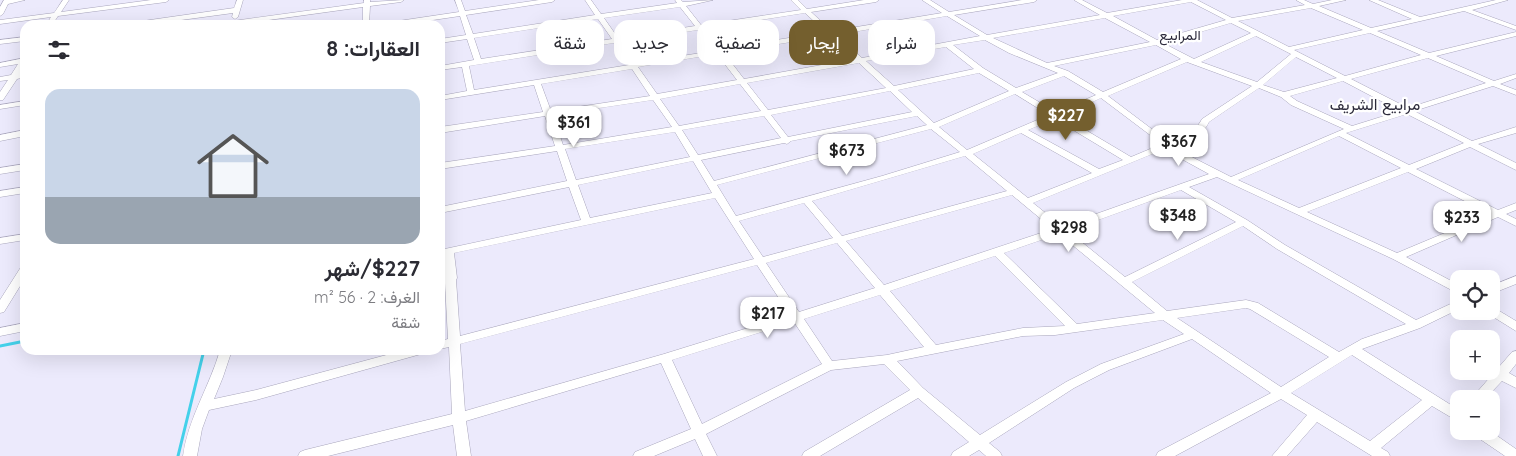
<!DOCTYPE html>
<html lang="ar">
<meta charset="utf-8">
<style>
body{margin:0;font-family:Quicksand,Vazirmatn,sans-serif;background:#f7f7f7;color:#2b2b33;direction:rtl;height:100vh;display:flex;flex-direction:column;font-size:19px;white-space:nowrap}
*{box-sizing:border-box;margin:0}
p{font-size:16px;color:#7c7c81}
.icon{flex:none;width:28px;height:28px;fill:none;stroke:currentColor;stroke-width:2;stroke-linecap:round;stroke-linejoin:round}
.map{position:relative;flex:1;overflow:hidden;direction:ltr}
.side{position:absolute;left:20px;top:20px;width:425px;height:335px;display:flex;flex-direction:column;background:#fff;border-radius:15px;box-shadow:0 5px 20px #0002;direction:rtl}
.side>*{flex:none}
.hud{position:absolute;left:460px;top:20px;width:475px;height:45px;direction:rtl;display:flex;gap:10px}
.buttons{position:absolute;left:1450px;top:270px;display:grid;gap:10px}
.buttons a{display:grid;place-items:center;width:50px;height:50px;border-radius:10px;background:#fff;box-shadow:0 5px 20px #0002;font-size:25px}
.price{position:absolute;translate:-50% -42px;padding:0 11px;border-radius:10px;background:#fff;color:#222;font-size:16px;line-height:32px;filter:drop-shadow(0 1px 2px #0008)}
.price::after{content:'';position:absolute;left:50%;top:30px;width:15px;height:11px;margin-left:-8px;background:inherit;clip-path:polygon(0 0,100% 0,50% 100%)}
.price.on{background:#745f2e;color:#fff}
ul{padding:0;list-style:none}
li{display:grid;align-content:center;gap:10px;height:265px;padding:0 25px}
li+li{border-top:1px solid #e1e1e2}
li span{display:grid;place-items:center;height:155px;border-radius:15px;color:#555}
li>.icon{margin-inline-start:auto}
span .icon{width:90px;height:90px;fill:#fffc;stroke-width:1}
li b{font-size:21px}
h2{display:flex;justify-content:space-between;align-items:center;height:60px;padding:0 25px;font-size:21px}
.tag{padding:0 18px;border-radius:15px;background:#fff;box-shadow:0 5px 20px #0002;font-size:18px;line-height:45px}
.tag.on{background:#745f2e;color:#fff}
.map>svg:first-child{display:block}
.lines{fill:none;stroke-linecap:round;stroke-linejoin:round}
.stream{stroke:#44d1ea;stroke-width:3}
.minor-casing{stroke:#a9a6bc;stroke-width:1}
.minor{fill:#fff;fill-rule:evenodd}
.labels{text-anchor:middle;stroke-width:4.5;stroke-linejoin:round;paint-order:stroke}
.far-neighbourhood-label{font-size:14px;fill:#2c2a3b;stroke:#fff}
.neighbourhood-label{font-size:16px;fill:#2c2a3b;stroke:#fff}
</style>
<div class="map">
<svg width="1516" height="456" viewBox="0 0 1516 456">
<rect width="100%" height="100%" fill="#eceafc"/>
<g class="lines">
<path class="stream" d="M0,346L25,341
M178,456L204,350"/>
<g class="minor-casing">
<path id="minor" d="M4,0H25L8,4L3,14L0,16V7Z
M63,0H69L61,12L151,0H169L166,2L58,16L52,25H46L51,17L0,24V20L54,13Z
M237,0H243L238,17L235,19L232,17L233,13L144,25H126L129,23L234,8Z
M364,0H370V2L404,0L401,2L370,6L369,25H363V7L233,25L230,23L233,21L364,3Z
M455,0H461L465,11L539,0H555L552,2L466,15L473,34L595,15L585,0H591L601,14L677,3L675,0H681L683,2L713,0L686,6L701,25L801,10L791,0H798L807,9L864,0H879L876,2L811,12L832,31L942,13L922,0H930L949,12L1022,0H1037L1034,2L954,15L987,35L1100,15L1074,0H1082L1107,13L1182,0H1197L1232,18L1305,5L1296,0H1304L1313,4L1332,0H1346L1319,6L1371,28L1412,19L1369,0H1378L1420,17L1496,0H1508L1472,10L1516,26V30L1464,11L1377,31L1429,53L1516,32V36L1436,56L1494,81L1516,74V78L1500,84L1516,90V95L1493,86L1414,111L1472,141L1516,127V133L1478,144L1516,163V170L1470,147L1416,169L1498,210L1516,203V210L1506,214L1516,219V226L1498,217L1406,257L1459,285V294L1393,259L1217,177L1189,187L1247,220L1285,245L1416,320L1459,300V309L1420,328L1362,349L1459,410V422L1432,406L1381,448L1388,452L1390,456H1372L1317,422L1287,456H1272L1307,415L1281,399L1175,456H1156L1158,452L1271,393L1192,339L1109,370L1074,388L989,443L1000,452L1002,456H986L979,450L969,456H951L953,452L969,442L918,398L820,456H802L804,452L910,390L884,364L831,370L706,434L717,456H703L695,439L654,456H633L635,452L691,429L661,363L466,421L471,456H457L453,425L328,456H298L300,452L305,450L452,414L449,347L440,349V341L448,339L445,283L440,285V277L445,276L444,255L440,256V250L581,220L569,187L440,213V207L567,181L557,151L440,169V163L555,146L545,116L440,133V127L543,112L534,85L440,100V96L467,91L462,67L440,70V66L474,60L467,39L440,43V39L466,35L460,16L399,25H382L385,23L459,12ZM1191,2L1226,20L1157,40L1113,16ZM680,7L695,26L618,38L604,18ZM1311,8L1363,30L1289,47L1238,21ZM805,13L826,32L721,49L704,29ZM947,16L980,36L862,58L836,35ZM1105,18L1150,42L1047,63L993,38ZM598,19L612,39L481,59L474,38ZM1231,23L1251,33L1194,59L1163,43ZM698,30L714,51L636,63L621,42ZM1370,33L1421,55L1345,76L1294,50ZM829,36L855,59L744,79L724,53ZM1256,36L1291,54L1257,82L1201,62ZM985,40L1009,53L1058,73L1016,88L983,68L953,45ZM614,43L629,65L474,90L469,66ZM1156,45L1181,59L1103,92L1068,71L1054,66ZM946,47L974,69L894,86L866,61ZM717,54L737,80L657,94L638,67ZM1296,57L1337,78L1284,92L1263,85ZM1428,58L1486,83L1408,108L1351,79ZM1187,62L1252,86L1202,119C1194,134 1184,135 1169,142L1108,96ZM859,63L886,88L768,110L747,83ZM632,69L650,96L551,111L541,84ZM979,73L1009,91L934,123L898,90ZM1064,76L1096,95L1056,112L1022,92ZM1343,81L1400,111L1352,126L1297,101L1290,96ZM740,84L761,111L679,126L660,99ZM1259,88L1281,97L1291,105L1344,129L1231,177L1184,153L1174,146C1188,140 1202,137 1209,122ZM890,91L912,112L788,137L771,115ZM1015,94L1049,115L967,150L939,127ZM1101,98L1162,144L1131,157L1062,116ZM653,100L672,127L563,145L553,115ZM1407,114L1464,143L1409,165L1346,133ZM764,116L781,138L698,155L682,130ZM917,116L927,125L714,181L701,160L784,143L787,144L791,141ZM1055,119L1123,160L1099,169L1028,130ZM931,129L960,152L882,176L736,216L717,185ZM675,132L690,157L576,180L565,149ZM1021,133L1092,173L1028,198L973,154ZM1339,136L1401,168L1299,208L1238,180ZM1167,148L1178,157L1209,174L1062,226L1033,203ZM965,156L1007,191L842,236L812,201ZM693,161L712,193L590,218L578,185ZM1408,172L1490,214L1397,253L1307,212ZM1181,190L1236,222L1125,277L1068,231ZM1012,195L1053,229L884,285L846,241ZM715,198L754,259L460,336L456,280L457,278L454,253ZM804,203L833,238L763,257L739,221ZM1243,226L1277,249L1406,324L1362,339L1339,352L1258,303L1246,300L1167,311L1132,282ZM1059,234L1155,313L1077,324L1004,253ZM837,243L875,288L799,312L766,263ZM995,256L1065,326L1023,328L936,345L890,291ZM757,265L790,315L664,354L465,411L460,344ZM880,295L924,347L887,355L832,361L804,319ZM1246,308L1250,309L1329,357L1281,387L1177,318ZM1163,320L1184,334L1101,364L1066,382L980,435L923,388L897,361L1023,336L1055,335ZM794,322L822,364L702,424L672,360ZM1352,355L1422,400L1370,441L1291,393Z
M25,37V41L0,44V40Z
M25,58V66L20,74L25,73V77L17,79L3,100H0V92L8,80L0,81V77L11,75L18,64L0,67V63Z
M25,101V105L0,109V105Z
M25,130V136L0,141V135Z
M25,164V170L0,174V168Z
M25,187V193L0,197V191Z
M25,234V240L0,244V238Z
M25,266V278L4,312L0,313V300L21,267Z
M1516,276V284L1491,294V286Z
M1491,306L1516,321V331L1487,313L1486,311H1491Z
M25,323V331L0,336V328Z
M220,350H232L223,377L214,399L256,390L405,350H427L425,353L421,354L256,400L209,410L202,429L197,456H183C188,418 210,386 220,350Z
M1516,351V364L1509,373L1516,377V388L1502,381L1485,399H1471L1512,352Z
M1473,431H1490L1516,449V456H1505L1474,435Z"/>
</g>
<use href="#minor" class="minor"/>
</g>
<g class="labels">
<g class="far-neighbourhood-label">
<text x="1180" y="40">المرابيع</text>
</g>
<g class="neighbourhood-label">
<text x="1375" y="110">مرابيع الشريف</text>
</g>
</g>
</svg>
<div class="buttons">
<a><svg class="icon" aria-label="locate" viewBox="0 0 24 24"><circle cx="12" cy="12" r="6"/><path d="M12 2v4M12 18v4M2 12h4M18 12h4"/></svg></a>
<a>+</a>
<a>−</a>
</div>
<b class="price on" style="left:1066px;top:141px">$227</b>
<b class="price" style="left:574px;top:148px">$361</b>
<b class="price" style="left:1179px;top:167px">$367</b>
<b class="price" style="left:847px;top:176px">$673</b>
<b class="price" style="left:1178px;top:241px">$348</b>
<b class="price" style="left:1462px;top:243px">$233</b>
<b class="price" style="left:1069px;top:253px">$298</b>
<b class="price" style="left:768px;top:339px">$217</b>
<div class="hud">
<a class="tag">شراء</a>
<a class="tag on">إيجار</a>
<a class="tag">تصفية</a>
<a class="tag">جديد</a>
<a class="tag">شقة</a>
</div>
<section class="side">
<h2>العقارات: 8<svg class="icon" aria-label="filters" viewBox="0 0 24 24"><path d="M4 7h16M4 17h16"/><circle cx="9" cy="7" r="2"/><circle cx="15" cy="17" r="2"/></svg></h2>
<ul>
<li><span style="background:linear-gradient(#c9d6e8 70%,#9aa5b1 0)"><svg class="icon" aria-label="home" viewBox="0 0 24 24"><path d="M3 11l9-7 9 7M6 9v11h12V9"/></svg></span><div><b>$227/شهر</b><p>الغرف: 2 · 56 m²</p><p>شقة</p></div></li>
</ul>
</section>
</div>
